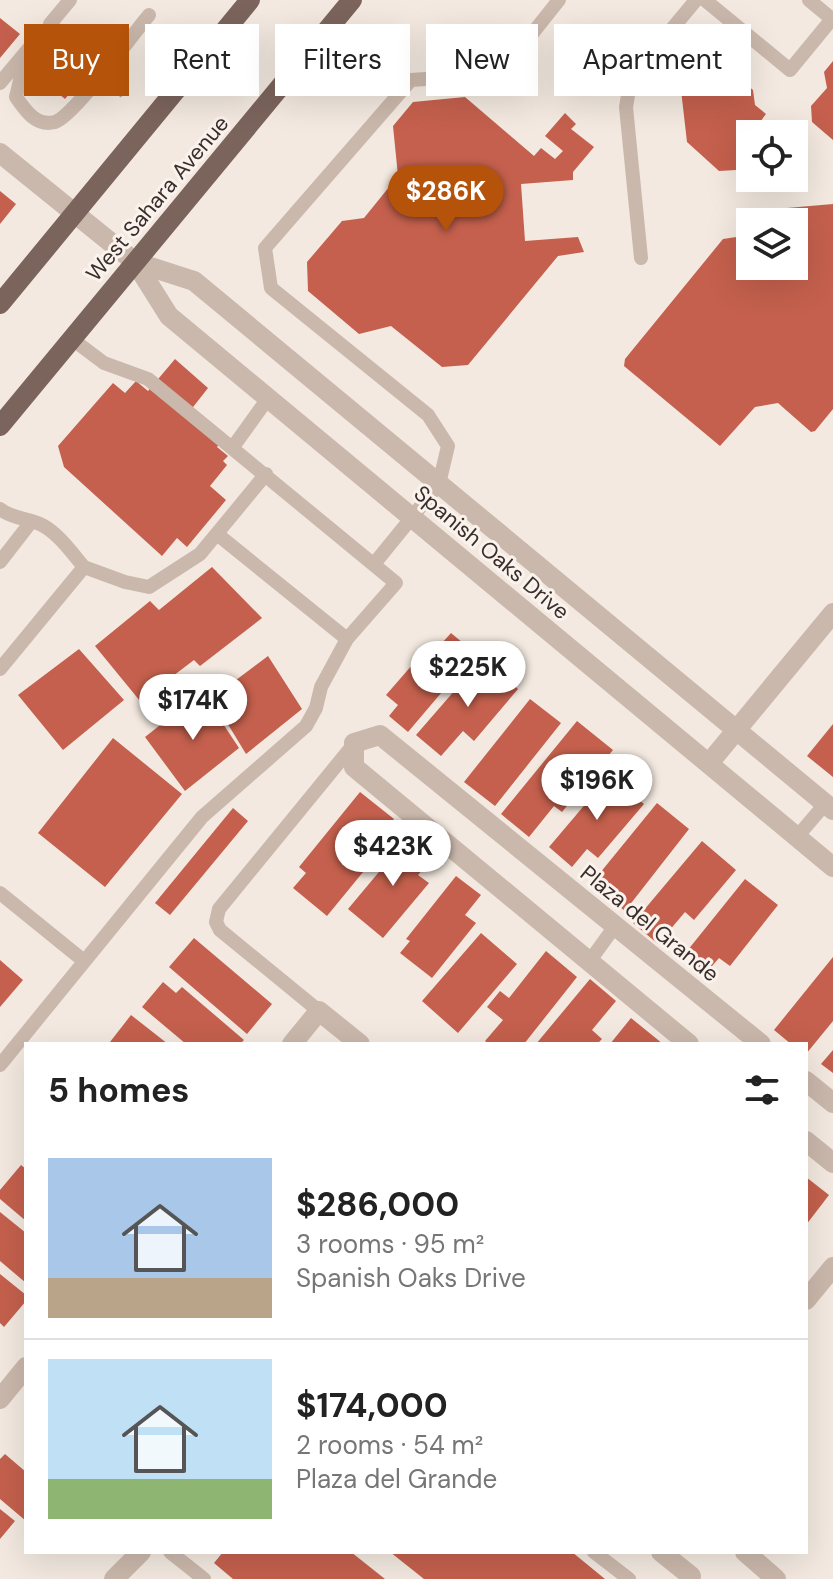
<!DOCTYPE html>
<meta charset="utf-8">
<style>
body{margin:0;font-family:"DM Sans",sans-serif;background:#f2f2f2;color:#222;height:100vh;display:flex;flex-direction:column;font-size:30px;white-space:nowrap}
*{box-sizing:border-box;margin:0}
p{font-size:26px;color:#767676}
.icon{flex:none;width:44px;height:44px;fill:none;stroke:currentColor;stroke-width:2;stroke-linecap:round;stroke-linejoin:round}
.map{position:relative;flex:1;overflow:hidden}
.details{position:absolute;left:24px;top:1042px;width:784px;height:512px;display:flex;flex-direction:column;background:#fff;border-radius:0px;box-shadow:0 8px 32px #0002}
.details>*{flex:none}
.banner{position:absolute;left:24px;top:24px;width:786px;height:72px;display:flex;gap:16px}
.controls{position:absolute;left:736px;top:120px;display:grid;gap:16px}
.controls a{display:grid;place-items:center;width:72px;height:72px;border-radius:0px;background:#fff;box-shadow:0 8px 32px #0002;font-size:40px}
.price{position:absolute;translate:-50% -68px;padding:0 18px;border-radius:28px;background:#fff;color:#222;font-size:26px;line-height:52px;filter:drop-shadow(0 2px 4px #0008)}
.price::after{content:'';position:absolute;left:50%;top:48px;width:24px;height:18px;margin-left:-12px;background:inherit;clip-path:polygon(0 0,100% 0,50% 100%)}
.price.active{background:#b45309;color:#fff}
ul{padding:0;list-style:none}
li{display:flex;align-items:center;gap:24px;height:200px;padding:0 24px}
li+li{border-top:2px solid #e0e0e0}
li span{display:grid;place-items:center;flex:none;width:224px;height:160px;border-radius:0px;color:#555}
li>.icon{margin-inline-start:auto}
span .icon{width:96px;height:96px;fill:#fffc;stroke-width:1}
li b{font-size:34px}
h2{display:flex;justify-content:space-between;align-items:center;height:96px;padding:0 24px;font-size:34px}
.tag{padding:0 28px;border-radius:0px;background:#fff;box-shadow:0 8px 32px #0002;font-size:28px;line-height:72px}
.tag.active{background:#b45309;color:#fff}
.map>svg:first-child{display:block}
.building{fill:#c4604d}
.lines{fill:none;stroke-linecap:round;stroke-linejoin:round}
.path{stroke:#b7a196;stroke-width:4;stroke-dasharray:4 4;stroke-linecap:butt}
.lane{stroke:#cbb8ac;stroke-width:14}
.street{stroke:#cbb8ac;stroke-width:20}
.primary{stroke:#7b645c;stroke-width:20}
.labels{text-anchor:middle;stroke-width:6;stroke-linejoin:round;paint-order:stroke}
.street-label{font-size:22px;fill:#3a2e2b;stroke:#faf3ed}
</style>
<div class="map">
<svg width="833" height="1579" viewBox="0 0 833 1579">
<rect width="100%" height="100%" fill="#f3e9e0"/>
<path class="building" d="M0,18L20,34L0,58Z
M91,24L113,41L104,52L108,55L100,65L96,62L65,99L46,83Z
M833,61V140L812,122L811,106L827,88L824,72Z
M720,62L753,90L755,105L766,114L757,126L758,134H750V152L736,170L719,171L687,142L681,90L704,65Z
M465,97L534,156L541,148L555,159L563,151L545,136L565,113L576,124L571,129L594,147L573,172V180L521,184L525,241L578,237L584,252L558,256L468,365L442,367L391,326L359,334L308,291L307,262L342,221L364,218L398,176L393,126L413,102Z
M0,191L16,204L0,224Z
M833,204V409L815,431L811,432L778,403L755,407L720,446L624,366L625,359L723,239L743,236L750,227V266H794V222H754L764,210Z
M175,359L208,388L186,416L219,444L217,447L228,456L223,461L227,465L210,486L226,500L187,547L177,538L162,556L64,467L58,446L113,383L125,393L136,381L148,391Z
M212,567L262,618L200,666L194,660L140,701L95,646L150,601L159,610Z
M451,633L475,653L408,732L389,716L398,705L386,695L426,649L432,654Z
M79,649L124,700L63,750L18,695Z
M268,656L302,709L246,754L212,698Z
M484,661L518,689L474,741L463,731L441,756L416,735L469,674L471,675Z
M202,692L239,748L185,791L145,737Z
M530,699L561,723L495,806L464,782Z
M577,721L613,750L562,812L554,806L529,837L501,814Z
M833,724V777L807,756Z
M113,738L182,794L105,887L38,833Z
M610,775L644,804L598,858L587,849L572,867L549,847Z
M360,792L394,819L360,861L368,866L327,916L293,888L306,873L299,867Z
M657,803L689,829L625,911L591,884Z
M233,808L248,821L170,915L155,903Z
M409,836L434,856L418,875L429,883L383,938L348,909Z
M702,841L736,870L694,920L685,912L658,944L633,923Z
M456,876L481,895L465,915L476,923L432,978L400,953L410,941L406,939Z
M745,879L778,905L730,966L719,958L706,973L683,956Z
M481,933L517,964L458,1033L422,1001Z
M194,938L272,1004L247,1034L169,967Z
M546,951L577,977L524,1044H489L485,1041L503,1020L487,1007L500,991L509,998Z
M833,957V1021L806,1054V1044H791L774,1030Z
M0,960L23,980L0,1007Z
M590,979L616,1001L592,1030L602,1039L597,1044H536Z
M163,982L176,993L182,987L244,1040L240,1044H186L142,1007Z
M131,1015L168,1044L110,1042Z
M631,1018L663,1044H610Z
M833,1050V1073L821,1064Z
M21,1165L26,1169V1221L0,1199V1190Z
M806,1177L829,1195L806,1225Z
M0,1212L26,1233V1283L0,1261Z
M0,1274L26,1295V1301L4,1327L0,1323Z
M5,1454L26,1472V1521L0,1499V1459Z
M0,1509L15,1521L0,1539Z
M223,1552H351L385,1579H233L214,1563Z
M390,1552H572L605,1579H424Z"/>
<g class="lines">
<path class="path" d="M114,89L122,96"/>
<path class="lane" d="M705,0L790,70L832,19L809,0
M55,18L20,80L16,97C25,110 36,127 55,122C74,116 132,35 149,15
M50,24L70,0
M0,83L36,40
M641,258L626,107L631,78L696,0
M233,447L269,397
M0,509C13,519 28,518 42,525C59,534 72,553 84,567
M217,534L347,639
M0,562L31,522
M374,564L439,484L448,446L428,415L271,288L265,248L411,80L500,74L559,0
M0,669L84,567L125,582L149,587L200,554L266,474
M797,837L825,804
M0,893L84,961
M589,962L615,926
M319,1011L220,930L216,922L219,909L354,744
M0,1065L202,817L306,726L316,708L321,687L347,639L396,583L148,379L104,363L72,339
M170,1552L204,1579
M594,1552L629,1579"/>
<path class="street" d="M0,153L135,262L169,316L833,867
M135,262L194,281L833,810
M354,743L380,735L761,1044
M354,743V767L689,1044
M710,762L833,613
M292,1044L319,1011L360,1044
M806,1081L833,1103
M806,1141L833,1163
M806,1300L833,1267
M0,1399L26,1367
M661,1552L691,1576
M745,1552L776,1579
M114,1579L141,1552"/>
<path class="primary" d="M0,304L250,0
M0,426L352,0"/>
</g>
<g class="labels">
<g class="street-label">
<text transform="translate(157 198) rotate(-50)" y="8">West Sahara Avenue</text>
<text transform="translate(492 552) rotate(40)" y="8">Spanish Oaks Drive</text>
<text transform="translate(650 923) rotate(39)" y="8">Plaza del Grande</text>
</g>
</g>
</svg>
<div class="controls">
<a><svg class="icon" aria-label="locate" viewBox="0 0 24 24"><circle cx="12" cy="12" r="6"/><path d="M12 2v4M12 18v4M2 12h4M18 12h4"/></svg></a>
<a><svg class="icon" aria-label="layers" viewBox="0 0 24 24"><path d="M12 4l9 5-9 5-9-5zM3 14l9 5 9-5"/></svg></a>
</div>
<b class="price active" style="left:446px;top:233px">$286K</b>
<b class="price" style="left:468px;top:709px">$225K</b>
<b class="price" style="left:193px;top:742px">$174K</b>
<b class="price" style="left:597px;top:822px">$196K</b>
<b class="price" style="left:393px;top:888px">$423K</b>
<div class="banner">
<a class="tag active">Buy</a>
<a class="tag">Rent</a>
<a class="tag">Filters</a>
<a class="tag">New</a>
<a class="tag">Apartment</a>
</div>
<section class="details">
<h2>5 homes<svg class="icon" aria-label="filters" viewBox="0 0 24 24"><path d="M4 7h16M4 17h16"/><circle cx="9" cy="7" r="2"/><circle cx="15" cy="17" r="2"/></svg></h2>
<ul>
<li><span style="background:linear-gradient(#a9c7e8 75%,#b9a48a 0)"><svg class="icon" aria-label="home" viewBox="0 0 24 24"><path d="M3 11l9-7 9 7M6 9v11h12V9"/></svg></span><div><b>$286,000</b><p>3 rooms · 95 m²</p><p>Spanish Oaks Drive</p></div></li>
<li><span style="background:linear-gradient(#bfe0f5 75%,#8fb573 0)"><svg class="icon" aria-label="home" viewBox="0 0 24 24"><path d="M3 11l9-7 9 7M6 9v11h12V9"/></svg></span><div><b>$174,000</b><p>2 rooms · 54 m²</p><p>Plaza del Grande</p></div></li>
</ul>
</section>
</div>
